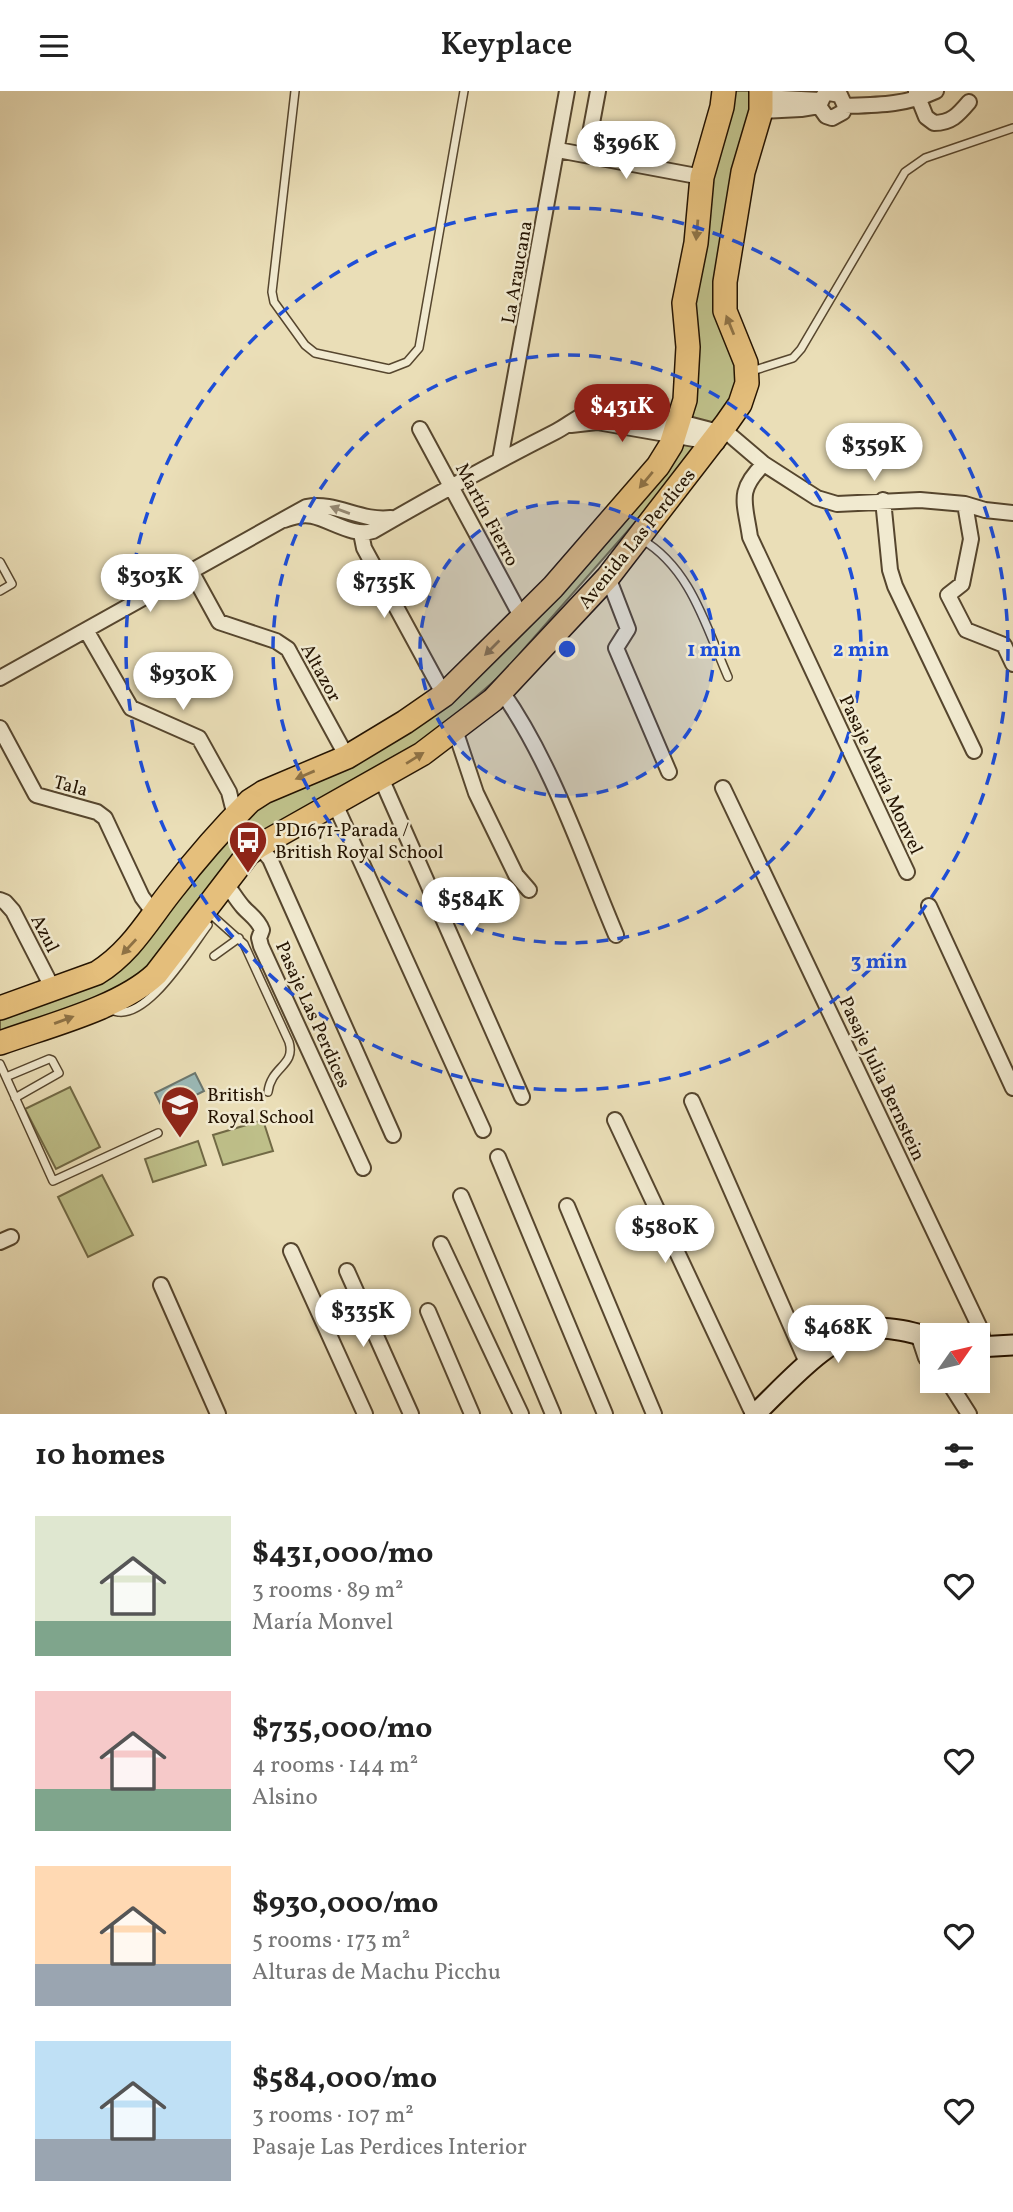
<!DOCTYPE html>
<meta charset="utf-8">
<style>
body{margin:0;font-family:Vollkorn,serif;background:#f6f6f6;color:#222;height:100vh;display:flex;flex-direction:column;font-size:26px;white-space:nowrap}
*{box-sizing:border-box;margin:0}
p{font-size:23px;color:#767676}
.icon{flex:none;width:38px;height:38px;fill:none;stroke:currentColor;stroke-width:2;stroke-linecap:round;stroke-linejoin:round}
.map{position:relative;height:1323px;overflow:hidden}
.drawer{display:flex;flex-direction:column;background:#fff;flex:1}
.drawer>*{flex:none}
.needle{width:46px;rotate:56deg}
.buttons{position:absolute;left:920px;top:1232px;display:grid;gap:14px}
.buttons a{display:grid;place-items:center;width:70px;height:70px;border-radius:0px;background:#fff;box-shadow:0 4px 18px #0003;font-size:35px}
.price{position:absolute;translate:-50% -60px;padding:0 16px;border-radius:24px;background:#fff;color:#222;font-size:23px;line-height:46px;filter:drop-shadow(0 2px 4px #0008)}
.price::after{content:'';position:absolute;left:50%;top:42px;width:21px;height:16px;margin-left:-10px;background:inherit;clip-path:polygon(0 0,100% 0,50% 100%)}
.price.current{background:#8f2418;color:#fff}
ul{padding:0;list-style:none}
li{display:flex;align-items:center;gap:21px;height:175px;padding:0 35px}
li span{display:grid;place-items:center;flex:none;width:196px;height:140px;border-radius:0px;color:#555}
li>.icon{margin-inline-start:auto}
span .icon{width:84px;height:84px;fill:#fffc;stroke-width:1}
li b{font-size:30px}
h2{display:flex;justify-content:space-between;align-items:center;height:84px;padding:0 35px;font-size:30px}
header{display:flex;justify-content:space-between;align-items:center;height:91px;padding:0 35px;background:#fff;font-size:32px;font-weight:600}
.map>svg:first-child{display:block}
.green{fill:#bebf89;stroke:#716945;stroke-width:2}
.water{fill:#9bbab8;stroke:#6b776f;stroke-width:2}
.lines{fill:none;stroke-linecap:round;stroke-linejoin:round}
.lane-casing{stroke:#56462e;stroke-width:10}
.street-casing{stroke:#56462e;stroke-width:18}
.secondary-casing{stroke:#241301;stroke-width:23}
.primary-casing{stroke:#241301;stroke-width:26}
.lane{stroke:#f1ead0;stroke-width:7}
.street{stroke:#f1ead0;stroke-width:14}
.secondary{stroke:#f1ead0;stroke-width:19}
.primary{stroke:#e5bf7c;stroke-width:23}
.oneway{fill:#8e7245}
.oneway2{fill:#958973}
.ring{fill:none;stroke:#1d4ed8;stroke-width:3.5;stroke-dasharray:12 9}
.labels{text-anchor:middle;stroke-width:5;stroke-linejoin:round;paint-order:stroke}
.street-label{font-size:19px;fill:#241301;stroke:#f1ead0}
.poi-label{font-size:19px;fill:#241301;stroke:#f1ead0;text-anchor:start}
.centre{fill:#1d4ed8;stroke:#f1ead0;stroke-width:3.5}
.ring-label{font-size:21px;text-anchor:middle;font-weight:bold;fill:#1d4ed8;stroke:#f1ead0;stroke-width:5;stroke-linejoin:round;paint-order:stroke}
</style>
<header><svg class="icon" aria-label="menu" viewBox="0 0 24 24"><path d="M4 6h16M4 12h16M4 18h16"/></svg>Keyplace<svg class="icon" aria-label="search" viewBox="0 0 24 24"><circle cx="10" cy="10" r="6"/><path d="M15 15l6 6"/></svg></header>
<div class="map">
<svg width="1013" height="1323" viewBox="0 0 1013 1323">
<rect width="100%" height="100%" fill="#eadeb7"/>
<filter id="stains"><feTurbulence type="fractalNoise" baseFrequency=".00286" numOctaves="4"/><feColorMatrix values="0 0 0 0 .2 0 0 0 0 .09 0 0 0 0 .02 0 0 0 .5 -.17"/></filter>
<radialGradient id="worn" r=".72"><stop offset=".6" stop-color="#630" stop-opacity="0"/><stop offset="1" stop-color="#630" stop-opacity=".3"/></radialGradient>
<path class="green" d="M726,0H757L719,194L744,292L697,361L501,584L423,652L288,732L153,875L131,894L62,923L0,941V921L109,879L241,726L436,617L674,355L686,207Z
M70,996L100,1056L56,1078L25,1018Z
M263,1029L273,1060L223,1074L213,1044Z
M198,1050L206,1074L153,1091L145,1068Z
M102,1084L133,1144L88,1166L58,1106Z"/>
<path class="water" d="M195,982L204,1000L164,1020L155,1002Z"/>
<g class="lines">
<g class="lane-casing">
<path id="lane" d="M295,0L272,201L274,211L305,254L315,262L389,278L407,271L419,257L464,0
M749,281L793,267L801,258L905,81L925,67L1013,37
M641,448C691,477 706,536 728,586
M0,471L12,493L0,500
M207,820L244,853L289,951C296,975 271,975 268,1001
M214,865L239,847
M110,918C143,938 191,856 208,834
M0,973L53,1090L158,1042
M6,986L49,968L52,969L59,982L15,1007"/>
</g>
<g class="street-casing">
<path id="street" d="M916,1L926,26L934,32C951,32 958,24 969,11
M762,6L820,9
M819,15L824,4L829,2L840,4L845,15
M819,15L826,25L832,27L843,21L845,15
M845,15C878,14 906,14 936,0
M761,20L801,18L819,15
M558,59L702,86
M586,64L598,0
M571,334L597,331L717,352
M420,338L522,527
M500,369L567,0
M764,373C736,400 745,411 750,446L907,781
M883,409L890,479L895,495L974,660
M965,413L971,448L962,493L948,504L966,539L1004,554L1013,573
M284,429C293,426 302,423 312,425C331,429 353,446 373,440C433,405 494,372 555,341C571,333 584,319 603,318L680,331L730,344L764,373L817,407L837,413L920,409L965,413L985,419L1013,422
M361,442L364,457L444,604
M191,480L219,531L276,550L288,558L347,666
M608,486L628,538L616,557L669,681
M86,539L131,617L199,647L229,701L235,725
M0,587L306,416C336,410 360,431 391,427
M502,601C552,672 582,764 616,844
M0,637L36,704L97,721L105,727L142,806L154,822
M455,639L476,702L516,784L529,799
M381,687L522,1006
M723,697L980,1237L985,1257
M335,713L483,1039
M259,755L270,768L393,1044
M225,792C232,800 236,808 243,816C250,824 258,828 262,839L259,847L261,855L363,1077
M0,809L5,811L13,820L53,898
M929,815L1013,997
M692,1010L808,1274
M615,1029L753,1323
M498,1066L605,1323
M461,1105L553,1323
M567,1115L654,1323
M0,1151L11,1146
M441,1153L521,1323
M291,1160L365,1323
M347,1180L411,1323
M161,1194L218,1323
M428,1220L472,1323
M918,1243L926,1267L933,1270
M948,1290L969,1323"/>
</g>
<g class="secondary-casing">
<path id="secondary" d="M978,1256L1013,1254
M755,1323C785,1295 830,1241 873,1237C893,1236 914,1242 933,1247"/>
</g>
<g class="primary-casing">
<path id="primary" d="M0,917L97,882C131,861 148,829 172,799C196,768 222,738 250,710L264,701L347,666L405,631L444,604L553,496L658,375L671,354L685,309L688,256L684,212L696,152L702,86L722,16L724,0
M0,952C47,935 120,917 156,883L248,763L259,755L422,663L493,609L608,486L726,333L740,313L747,292L746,272L725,220V191L743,81L761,20V0"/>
</g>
<use href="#lane" class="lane"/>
<use href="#street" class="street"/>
<use href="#secondary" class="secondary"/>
<use href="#primary" class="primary"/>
</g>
<defs><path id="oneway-solid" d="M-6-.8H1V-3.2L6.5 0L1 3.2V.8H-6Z" transform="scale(1.75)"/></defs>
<g class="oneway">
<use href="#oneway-solid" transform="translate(697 139) rotate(95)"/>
<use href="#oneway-solid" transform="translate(730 234) rotate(-112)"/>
<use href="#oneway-solid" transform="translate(646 389) rotate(130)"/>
<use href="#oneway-solid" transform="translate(492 557) rotate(135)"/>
<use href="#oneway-solid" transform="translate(415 667) rotate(-32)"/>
<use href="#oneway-solid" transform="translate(305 684) rotate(157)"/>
<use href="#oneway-solid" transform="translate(129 856) rotate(133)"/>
<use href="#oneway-solid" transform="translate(64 929) rotate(-20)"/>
</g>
<use class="oneway2" href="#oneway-solid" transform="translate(340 419) rotate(-160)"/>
<circle cx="567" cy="558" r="147" fill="#1d4ed8" fill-opacity=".12"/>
<g class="ring">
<circle cx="567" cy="558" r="147"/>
<circle cx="567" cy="558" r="294"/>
<circle cx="567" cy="558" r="441"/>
</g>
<defs>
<g id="bus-pin" transform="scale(2.0125)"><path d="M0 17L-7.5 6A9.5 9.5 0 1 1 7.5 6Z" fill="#8f2418" stroke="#f1ead0"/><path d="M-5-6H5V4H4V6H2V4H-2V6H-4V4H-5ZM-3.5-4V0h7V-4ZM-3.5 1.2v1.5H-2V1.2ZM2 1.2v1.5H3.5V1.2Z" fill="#fff"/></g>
<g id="school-pin" transform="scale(2.0125)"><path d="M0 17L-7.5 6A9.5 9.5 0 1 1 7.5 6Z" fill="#8f2418" stroke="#f1ead0"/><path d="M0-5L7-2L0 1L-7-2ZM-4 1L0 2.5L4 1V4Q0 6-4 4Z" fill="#fff"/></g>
</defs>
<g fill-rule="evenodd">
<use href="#bus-pin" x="248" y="749"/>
<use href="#school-pin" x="180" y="1014"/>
</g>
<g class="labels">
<g class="street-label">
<text transform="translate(516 181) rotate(-80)" y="7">La Araucana</text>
<text transform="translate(488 423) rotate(62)" y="7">Martín Fierro</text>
<text transform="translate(636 447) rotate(-51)" y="7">Avenida Las Perdices</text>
<text transform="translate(322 581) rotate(61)" y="7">Altazor</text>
<text transform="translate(882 683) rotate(65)" y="7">Pasaje María Monvel</text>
<text transform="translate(71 694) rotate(15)" y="7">Tala</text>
<text transform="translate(46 842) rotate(63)" y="7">Azul</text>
<text transform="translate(314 923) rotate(66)" y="7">Pasaje Las Perdices</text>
<text transform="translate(883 987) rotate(65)" y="7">Pasaje Julia Bernstein</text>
</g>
<g class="poi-label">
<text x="275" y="745">PD1671-Parada /<tspan x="275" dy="22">British Royal School</tspan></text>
<text x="207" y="1010">British<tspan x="207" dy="22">Royal School</tspan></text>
</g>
</g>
<circle cx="567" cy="558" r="10" class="centre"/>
<g class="ring-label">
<text x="714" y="565">1 min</text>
<text x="861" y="565">2 min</text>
<text x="879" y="877">3 min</text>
</g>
<rect width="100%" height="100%" filter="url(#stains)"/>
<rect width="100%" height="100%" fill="url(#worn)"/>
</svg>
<div class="buttons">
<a><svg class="needle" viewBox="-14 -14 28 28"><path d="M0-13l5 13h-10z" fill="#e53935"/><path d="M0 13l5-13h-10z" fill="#767676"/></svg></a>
</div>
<b class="price" style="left:626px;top:90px">$396K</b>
<b class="price current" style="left:622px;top:353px">$431K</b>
<b class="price" style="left:874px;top:392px">$359K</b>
<b class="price" style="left:150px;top:523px">$303K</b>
<b class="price" style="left:384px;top:529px">$735K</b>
<b class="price" style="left:183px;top:621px">$930K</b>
<b class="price" style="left:471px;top:846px">$584K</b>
<b class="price" style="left:665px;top:1174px">$580K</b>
<b class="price" style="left:363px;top:1258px">$335K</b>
<b class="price" style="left:838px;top:1274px">$468K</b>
</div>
<section class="drawer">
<h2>10 homes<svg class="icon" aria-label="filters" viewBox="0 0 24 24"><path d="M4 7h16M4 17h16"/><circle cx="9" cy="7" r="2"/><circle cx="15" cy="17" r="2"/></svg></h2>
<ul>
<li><span style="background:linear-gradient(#dfe7d0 75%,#7fa58c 0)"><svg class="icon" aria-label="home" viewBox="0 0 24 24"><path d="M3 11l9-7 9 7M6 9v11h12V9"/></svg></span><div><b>$431,000/mo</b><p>3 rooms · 89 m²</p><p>María Monvel</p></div><svg class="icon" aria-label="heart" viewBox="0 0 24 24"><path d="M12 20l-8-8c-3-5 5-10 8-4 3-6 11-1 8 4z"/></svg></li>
<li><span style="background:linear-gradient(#f6c9c9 70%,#7fa58c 0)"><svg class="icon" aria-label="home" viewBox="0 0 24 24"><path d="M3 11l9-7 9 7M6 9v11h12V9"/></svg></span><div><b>$735,000/mo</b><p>4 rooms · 144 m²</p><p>Alsino</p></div><svg class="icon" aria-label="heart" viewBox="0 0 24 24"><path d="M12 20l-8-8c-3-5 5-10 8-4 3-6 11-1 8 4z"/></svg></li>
<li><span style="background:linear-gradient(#ffd9b3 70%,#9aa5b1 0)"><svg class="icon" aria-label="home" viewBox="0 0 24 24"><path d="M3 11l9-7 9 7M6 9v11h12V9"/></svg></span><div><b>$930,000/mo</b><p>5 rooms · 173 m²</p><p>Alturas de Machu Picchu</p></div><svg class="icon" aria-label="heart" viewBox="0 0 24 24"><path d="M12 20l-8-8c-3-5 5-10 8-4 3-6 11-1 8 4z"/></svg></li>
<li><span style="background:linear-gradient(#bfe0f5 70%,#9aa5b1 0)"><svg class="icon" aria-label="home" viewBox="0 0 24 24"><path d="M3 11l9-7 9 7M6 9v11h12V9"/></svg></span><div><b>$584,000/mo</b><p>3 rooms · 107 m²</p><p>Pasaje Las Perdices Interior</p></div><svg class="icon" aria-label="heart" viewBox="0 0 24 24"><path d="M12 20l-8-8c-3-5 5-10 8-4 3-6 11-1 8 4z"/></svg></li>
</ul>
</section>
